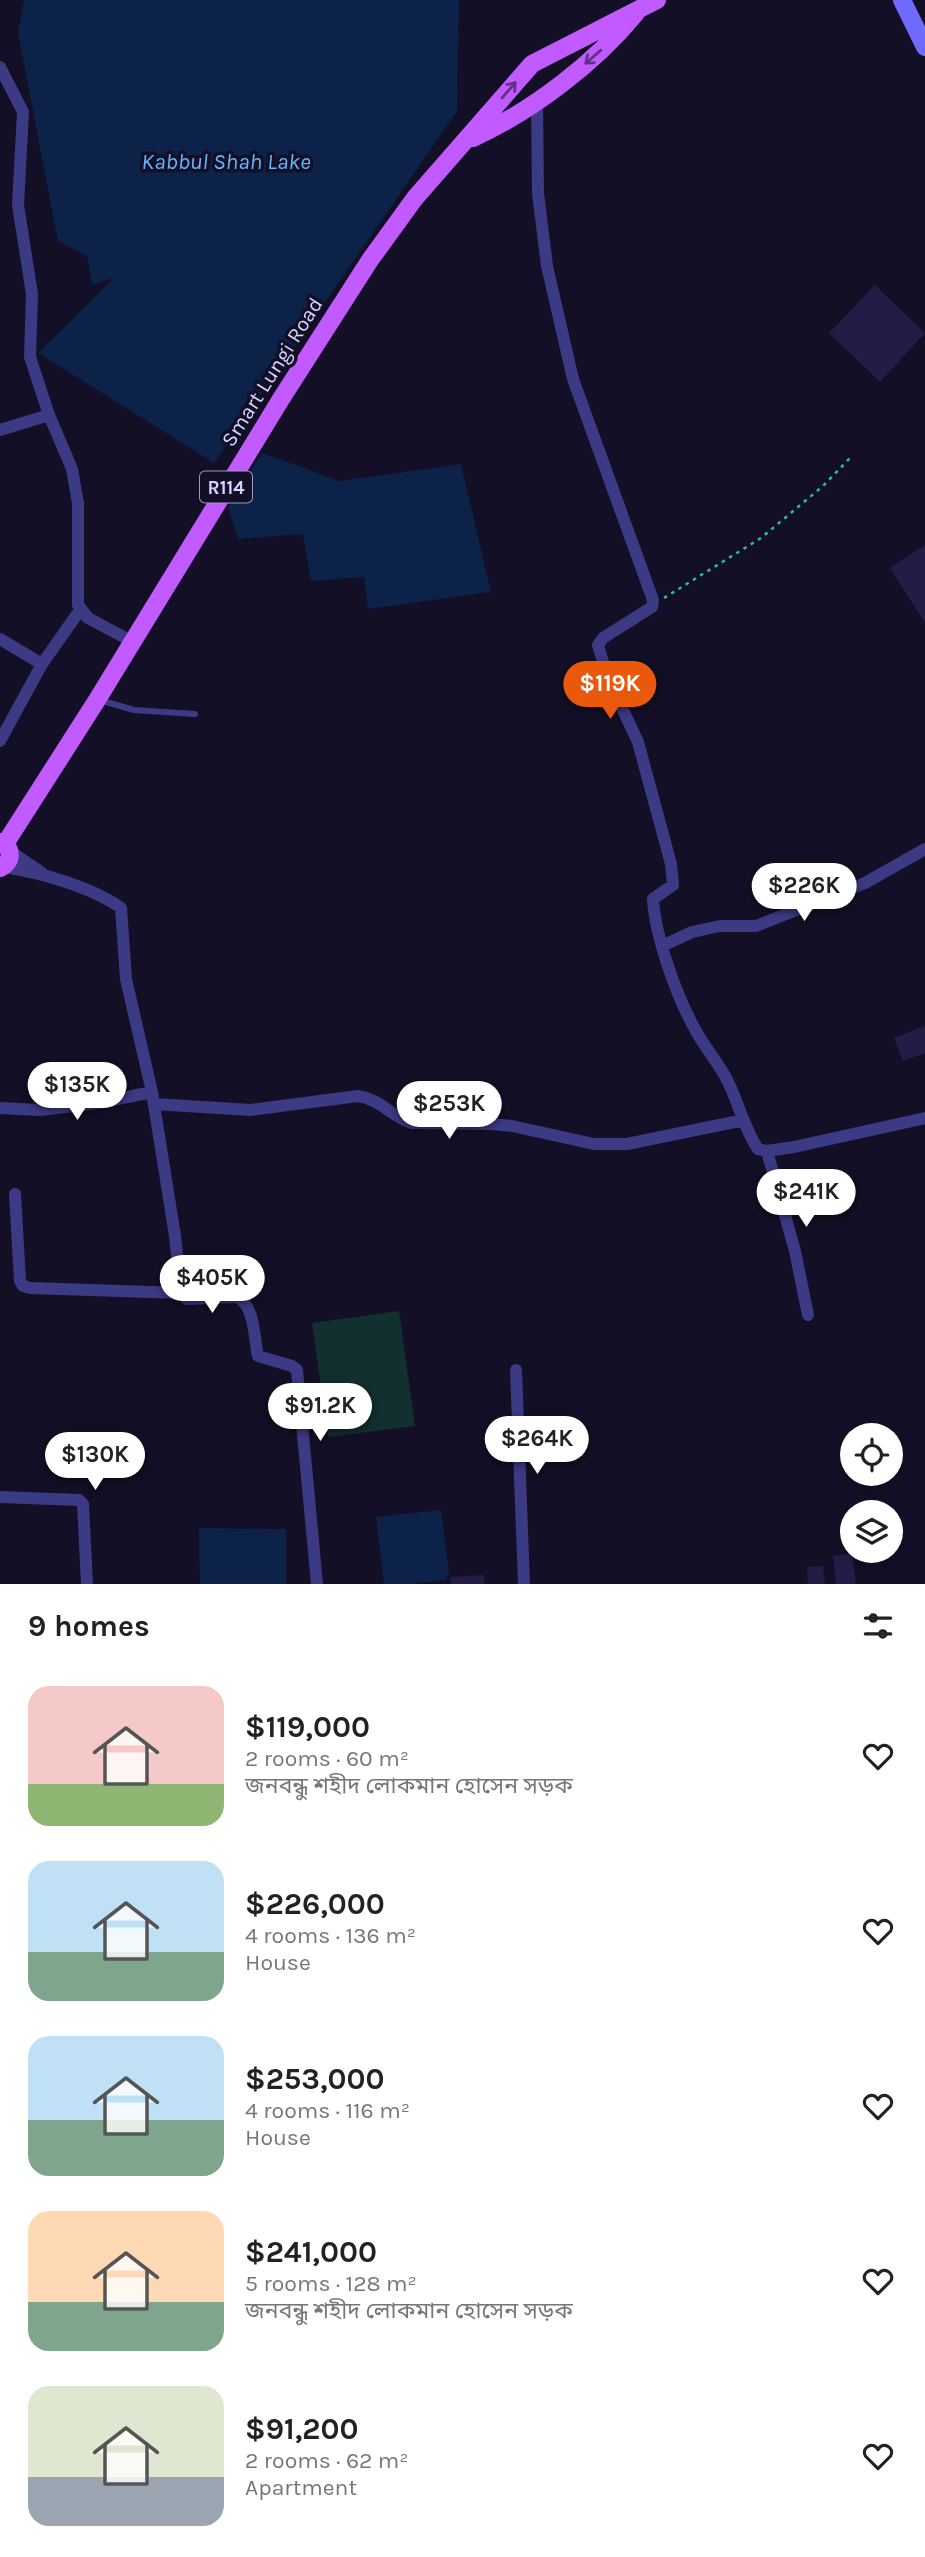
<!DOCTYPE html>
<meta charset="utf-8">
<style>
body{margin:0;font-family:Karla,"Noto Sans Bengali",sans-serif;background:#f6f6f6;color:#222;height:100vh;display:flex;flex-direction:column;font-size:26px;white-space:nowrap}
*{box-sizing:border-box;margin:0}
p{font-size:23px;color:#767676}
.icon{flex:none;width:38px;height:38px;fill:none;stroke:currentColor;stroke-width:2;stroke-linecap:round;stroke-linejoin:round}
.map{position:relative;height:1584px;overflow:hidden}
.sheet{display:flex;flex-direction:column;background:#fff;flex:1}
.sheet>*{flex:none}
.buttons{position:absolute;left:840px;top:1423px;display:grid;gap:14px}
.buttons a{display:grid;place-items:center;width:63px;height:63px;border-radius:50%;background:#fff;box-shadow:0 4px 10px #0003;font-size:35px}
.price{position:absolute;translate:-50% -60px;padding:0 16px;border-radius:24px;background:#fff;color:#222;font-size:23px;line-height:46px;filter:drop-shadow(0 2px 4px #0008)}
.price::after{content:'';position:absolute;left:50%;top:42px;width:21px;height:16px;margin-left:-10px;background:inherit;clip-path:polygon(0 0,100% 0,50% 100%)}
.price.current{background:#ea580c;color:#fff}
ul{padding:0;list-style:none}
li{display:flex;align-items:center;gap:21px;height:175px;padding:0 28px}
li span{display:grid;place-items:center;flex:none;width:196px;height:140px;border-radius:21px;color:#555}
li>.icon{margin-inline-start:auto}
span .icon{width:84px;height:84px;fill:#fffc;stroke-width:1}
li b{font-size:30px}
h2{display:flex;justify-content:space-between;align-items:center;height:84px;padding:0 28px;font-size:30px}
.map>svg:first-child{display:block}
.green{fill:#12302f}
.water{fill:#0c2248}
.building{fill:#241b47}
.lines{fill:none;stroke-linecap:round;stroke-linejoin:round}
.path{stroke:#2fb8b0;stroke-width:2.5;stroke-dasharray:3.5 5;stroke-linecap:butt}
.lane{stroke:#3d3a85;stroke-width:6}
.street{stroke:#3d3a85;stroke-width:12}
.secondary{stroke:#6f6bff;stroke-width:18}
.primary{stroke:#c25bff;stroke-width:18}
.oneway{stroke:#623188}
.labels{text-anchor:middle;stroke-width:7;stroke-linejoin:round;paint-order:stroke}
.shield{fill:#130f26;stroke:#9e99be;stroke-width:2}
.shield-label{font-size:19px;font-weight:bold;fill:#d9d4ff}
.street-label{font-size:21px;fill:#d9d4ff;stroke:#130f26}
.water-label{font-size:23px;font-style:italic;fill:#62b6ff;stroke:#130f26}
</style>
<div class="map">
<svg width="925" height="1584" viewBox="0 0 925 1584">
<rect width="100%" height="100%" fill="#130f26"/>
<path class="green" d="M399,1311L415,1426L328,1437L312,1323Z"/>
<path class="water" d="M24,0H459L457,111L214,463L38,353L114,278L92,285L87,256L58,241L18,33Z
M262,453L340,481L461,464L491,592L368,609L364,577L311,581L303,534L238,539L228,507Z
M441,1510L449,1571L446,1580L412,1584H384L376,1517Z
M199,1528L286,1529V1584H200Z"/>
<path class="building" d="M875,285L925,333L880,382L829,333Z
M925,545V623L890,568Z
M925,1026V1053L903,1061L894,1038Z
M852,1553L856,1584H836L833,1556Z
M823,1566L825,1584H808L807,1567Z
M484,1575V1584H451L450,1577Z"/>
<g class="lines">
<path class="path" d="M664,598L761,538L823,486L851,457"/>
<path class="lane" d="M99,700L134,710L195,714"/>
<path class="street" d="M0,67L23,112L18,205L32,294L30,357L49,415L72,469L78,503V605L88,618L131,641
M537,102L538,193L547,266L573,379L653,600L652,607L603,638L598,645L607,676L638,742L671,864L673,885L653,899C655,936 677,998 696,1031C704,1046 716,1060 725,1076C738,1099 743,1127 758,1149L767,1151L794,1147L925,1118
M0,430L49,415
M0,639L42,664
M0,741L42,664L80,610
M10,851L42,873
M3,867C39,872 92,887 121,908L126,979L152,1092L175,1236L181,1293L187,1299L237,1297C255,1305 254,1339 258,1356L292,1366L297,1370L317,1584
M662,946L692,932L720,926H756L865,883L925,849
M154,1104L250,1110L358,1096C380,1099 392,1117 412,1123L491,1124L512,1126L594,1144H627L744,1120
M0,1108L40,1110L98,1103L152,1092
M767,1151L795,1251L808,1315
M15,1194L20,1281L23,1286L30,1288L181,1293
M516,1370L524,1584
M0,1497L79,1500L83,1504L87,1584"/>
<path class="secondary" d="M902,0L925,47"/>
<path class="primary" d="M473,138C532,111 595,63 636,13
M0,842C13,848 13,861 0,868
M5,844L97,700L281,399L370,260L415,198L532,64L657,0"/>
</g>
<defs><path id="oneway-shaft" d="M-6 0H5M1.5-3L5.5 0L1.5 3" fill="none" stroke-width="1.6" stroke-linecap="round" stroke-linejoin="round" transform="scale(1.75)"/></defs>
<g class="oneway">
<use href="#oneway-shaft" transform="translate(593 57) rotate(139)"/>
<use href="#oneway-shaft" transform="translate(509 90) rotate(-49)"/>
</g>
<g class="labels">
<rect class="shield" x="200" y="471.5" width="52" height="31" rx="5"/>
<g class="shield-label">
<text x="226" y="494">R114</text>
</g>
<g class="street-label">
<text transform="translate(272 372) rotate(-58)" y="7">Smart Lungi Road</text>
</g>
<g class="water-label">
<text x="226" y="169">Kabbul Shah Lake</text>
</g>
</g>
</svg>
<div class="buttons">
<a><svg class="icon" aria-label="locate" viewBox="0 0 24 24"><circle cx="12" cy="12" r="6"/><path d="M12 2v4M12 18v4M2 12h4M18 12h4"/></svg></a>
<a><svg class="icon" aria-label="layers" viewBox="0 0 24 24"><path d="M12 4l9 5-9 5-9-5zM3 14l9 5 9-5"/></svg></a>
</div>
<b class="price current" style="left:610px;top:721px">$119K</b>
<b class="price" style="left:804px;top:923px">$226K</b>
<b class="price" style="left:77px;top:1122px">$135K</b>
<b class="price" style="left:449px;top:1141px">$253K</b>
<b class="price" style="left:806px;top:1229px">$241K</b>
<b class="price" style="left:212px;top:1315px">$405K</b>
<b class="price" style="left:320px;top:1443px">$91.2K</b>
<b class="price" style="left:537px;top:1476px">$264K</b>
<b class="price" style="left:95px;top:1492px">$130K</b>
</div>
<section class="sheet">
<h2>9 homes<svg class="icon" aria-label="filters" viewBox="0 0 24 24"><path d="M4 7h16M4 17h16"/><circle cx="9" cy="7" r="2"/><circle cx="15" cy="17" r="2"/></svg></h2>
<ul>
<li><span style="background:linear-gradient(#f6c9c9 70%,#8fb573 0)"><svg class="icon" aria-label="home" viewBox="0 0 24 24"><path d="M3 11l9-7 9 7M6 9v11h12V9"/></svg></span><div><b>$119,000</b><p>2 rooms · 60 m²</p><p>জনবন্ধু শহীদ লোকমান হোসেন সড়ক</p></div><svg class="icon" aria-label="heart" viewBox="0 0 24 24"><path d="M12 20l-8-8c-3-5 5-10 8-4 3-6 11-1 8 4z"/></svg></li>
<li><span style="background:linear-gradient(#bfe0f5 65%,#7fa58c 0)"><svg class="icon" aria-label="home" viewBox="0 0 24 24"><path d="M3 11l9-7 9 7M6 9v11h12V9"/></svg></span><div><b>$226,000</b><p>4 rooms · 136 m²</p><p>House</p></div><svg class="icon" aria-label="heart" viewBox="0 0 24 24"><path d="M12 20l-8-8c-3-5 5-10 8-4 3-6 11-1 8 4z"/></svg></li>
<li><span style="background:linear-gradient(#bfe0f5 60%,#7fa58c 0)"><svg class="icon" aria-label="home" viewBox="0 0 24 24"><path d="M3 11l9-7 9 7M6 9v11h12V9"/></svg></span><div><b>$253,000</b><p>4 rooms · 116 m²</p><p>House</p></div><svg class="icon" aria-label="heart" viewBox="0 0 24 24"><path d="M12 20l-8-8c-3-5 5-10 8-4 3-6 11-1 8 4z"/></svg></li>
<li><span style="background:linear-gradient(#ffd9b3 65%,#7fa58c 0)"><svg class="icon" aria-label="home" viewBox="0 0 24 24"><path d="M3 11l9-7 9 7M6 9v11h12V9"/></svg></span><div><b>$241,000</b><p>5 rooms · 128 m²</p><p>জনবন্ধু শহীদ লোকমান হোসেন সড়ক</p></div><svg class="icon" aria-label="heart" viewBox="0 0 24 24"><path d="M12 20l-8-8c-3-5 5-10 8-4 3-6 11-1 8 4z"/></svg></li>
<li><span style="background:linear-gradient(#dfe7d0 65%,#9aa5b1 0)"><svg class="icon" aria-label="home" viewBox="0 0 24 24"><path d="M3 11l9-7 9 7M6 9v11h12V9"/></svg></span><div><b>$91,200</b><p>2 rooms · 62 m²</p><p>Apartment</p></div><svg class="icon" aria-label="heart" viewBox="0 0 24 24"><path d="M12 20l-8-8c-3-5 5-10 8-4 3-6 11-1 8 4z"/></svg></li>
</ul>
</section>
